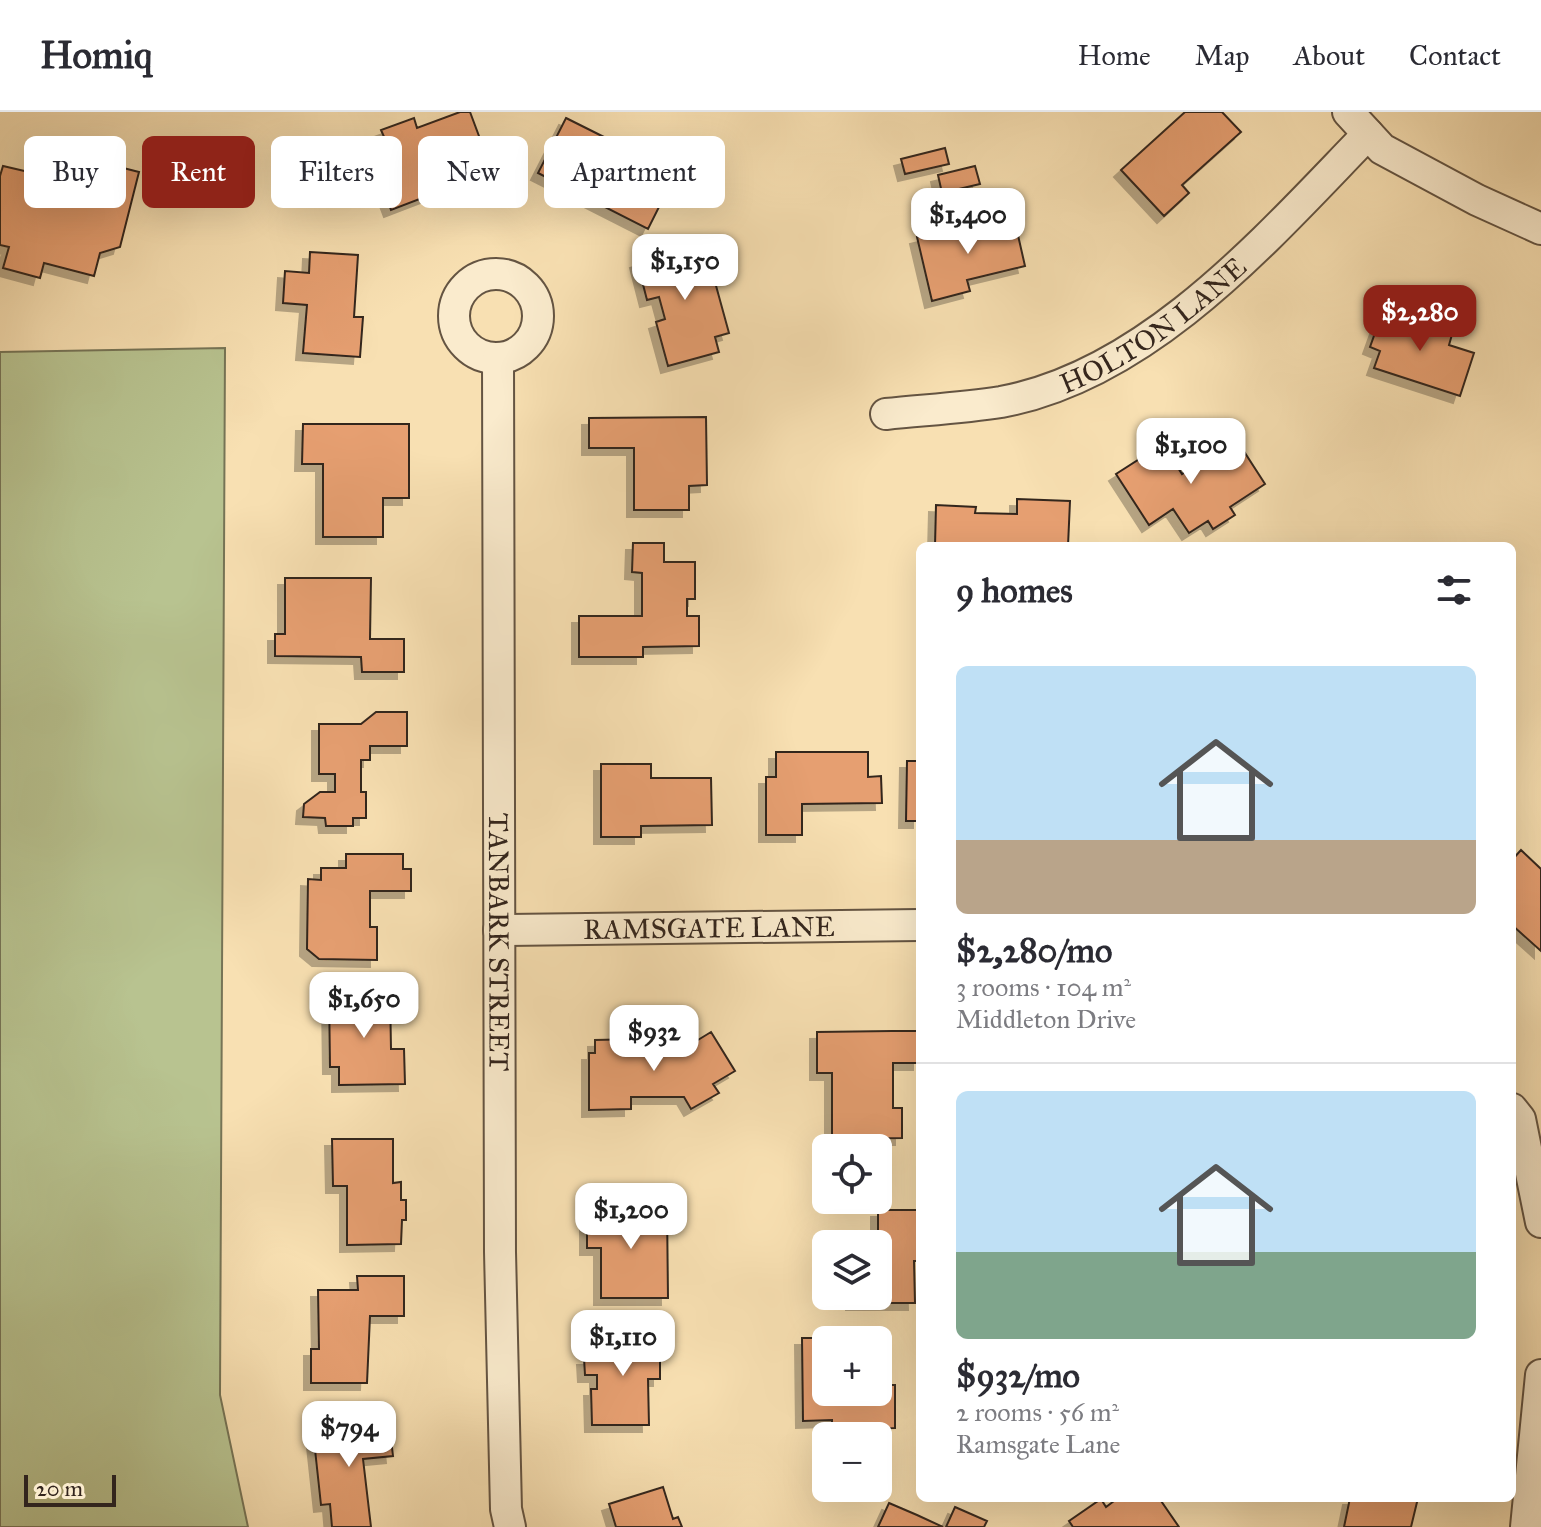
<!DOCTYPE html>
<meta charset="utf-8">
<style>
body{margin:0;font-family:"IM FELL Great Primer",serif;background:#f7f7f7;color:#2b2b33;height:100vh;display:flex;flex-direction:column;font-size:30px;white-space:nowrap}
*{box-sizing:border-box;margin:0}
p{font-size:26px;color:#7c7c81}
.icon{flex:none;width:44px;height:44px;fill:none;stroke:currentColor;stroke-width:2;stroke-linecap:round;stroke-linejoin:round}
.map{position:relative;flex:1;overflow:hidden}
.drawer{position:absolute;left:916px;top:430px;width:600px;height:960px;display:flex;flex-direction:column;background:#fff;border-radius:12px;box-shadow:0 8px 32px #0002}
.drawer>*{flex:none}
.hud{position:absolute;left:24px;top:24px;width:760px;height:72px;display:flex;gap:16px}
.tools{position:absolute;left:812px;top:1022px;display:grid;gap:16px}
.tools a{display:grid;place-items:center;width:80px;height:80px;border-radius:12px;background:#fff;box-shadow:0 8px 32px #0002;font-size:40px}
.scale{position:absolute;left:24px;bottom:20px;width:92px;box-sizing:border-box;padding-left:8px;border:4px solid #33251d;border-top:0;font-size:22px;line-height:28px;white-space:nowrap;color:#33251d;-webkit-text-stroke:6px #faebcd;paint-order:stroke}
.price{position:absolute;translate:-50% -68px;padding:0 18px;border-radius:16px;background:#fff;color:#222;font-size:26px;line-height:52px;filter:drop-shadow(0 2px 4px #0008)}
.price::after{content:'';position:absolute;left:50%;top:48px;width:24px;height:18px;margin-left:-12px;background:inherit;clip-path:polygon(0 0,100% 0,50% 100%)}
.price.active{background:#8f2418;color:#fff}
ul{padding:0;list-style:none}
li{display:grid;align-content:center;gap:16px;height:424px;padding:0 40px}
li+li{border-top:2px solid #e1e1e2}
li span{display:grid;place-items:center;height:248px;border-radius:12px;color:#555}
li>.icon{margin-inline-start:auto}
span .icon{width:144px;height:144px;fill:#fffc;stroke-width:1}
li b{font-size:34px}
h2{display:flex;justify-content:space-between;align-items:center;height:96px;padding:0 40px;font-size:34px}
.chip{padding:0 28px;border-radius:12px;background:#fff;box-shadow:0 8px 32px #0002;font-size:28px;line-height:72px}
.chip.active{background:#8f2418;color:#fff}
header{display:flex;align-items:center;gap:48px;box-sizing:border-box;height:112px;padding:0 40px;background:#fff;border-bottom:2px solid #e1e1e2}
header strong{font-size:38px}
nav{display:flex;gap:44px;margin-inline-start:auto;font-size:28px}
.map>svg:first-child{display:block}
.green{fill:#b8c390;stroke:#767456;stroke-width:2}
.building{fill:#e69f71;stroke:#33251d;stroke-width:2;filter:url(#shadow)}
.lines{fill:none;stroke-linecap:round;stroke-linejoin:round}
.minor-casing{stroke:#645442;stroke-width:34}
.minor{stroke:#faebcd;stroke-width:30}
.labels{text-anchor:middle;stroke-width:6;stroke-linejoin:round;paint-order:stroke}
.street-label{font-size:28px;fill:#33251d;stroke:#faebcd}
</style>
<header>
<strong>Homiq</strong>
<nav><a>Home</a><a>Map</a><a>About</a><a>Contact</a></nav>
</header>
<div class="map">
<svg width="1541" height="1415" viewBox="0 0 1541 1415">
<defs>
<filter id="shadow"><feDropShadow dx="-7" dy="7" stdDeviation="0" flood-color="#0004"/></filter>
</defs>
<rect width="100%" height="100%" fill="#f8e0b2"/>
<filter id="stains"><feTurbulence type="fractalNoise" baseFrequency=".0025" numOctaves="4"/><feColorMatrix values="0 0 0 0 .2 0 0 0 0 .09 0 0 0 0 .02 0 0 0 .5 -.17"/></filter>
<radialGradient id="worn" r=".72"><stop offset=".6" stop-color="#630" stop-opacity="0"/><stop offset="1" stop-color="#630" stop-opacity=".3"/></radialGradient>
<path class="green" d="M225,236L220,1283L248,1415H0V240Z"/>
<path class="building" d="M460,0H470L489,51L434,71L438,80L391,98L367,34L385,27L381,18L414,6L417,16Z
M1185,0H1222L1241,20L1182,73L1189,81L1164,104L1121,58Z
M566,6L676,61L648,117L538,61Z
M945,36L949,52L905,62L901,47Z
M92,48L139,60L120,135L100,141L94,164L44,151L40,166L3,156L9,135L0,133V64L3,54L33,61L29,78L47,83L51,70L73,76L70,88L81,92Z
M975,54L980,72L942,81L938,63Z
M979,110L981,118L1015,110L1025,154L967,168L970,179L932,189L917,125Z
M704,130L729,221L715,225L719,240L668,254L656,210L665,207L659,185L647,188L637,149Z
M310,140L358,143L354,205H363L360,245L303,241L307,193L283,191L285,159L309,161Z
M1384,196L1415,206L1413,212L1423,216L1425,210L1453,219L1449,233L1474,241L1460,284L1374,256L1380,239L1370,235Z
M706,305L707,373L689,374V398H634V336H589V306Z
M303,312H409V386H383V425H323V352H302Z
M1236,327L1265,372L1230,395L1235,403L1213,417L1208,409L1189,421L1173,397L1149,413L1116,362L1163,332L1182,362Z
M1017,387L1070,389L1068,434H935L936,393L976,395L975,401L1017,402Z
M633,431H664V450H695V487H687V504H699V534L643,535V545H579V504H642V461L632,460Z
M285,466H371L370,527H404V560H362L361,545L275,544V522H285Z
M376,600H407V634H370V648H361V680H366V706H353V714H326L325,706L303,705L304,692L320,680H335V662H319V612H361Z
M776,640H868V665L881,664L882,691L802,692V723H766V665H776Z
M907,649H920V709H906Z
M601,652H651V666H711L712,713L641,714V725H601Z
M1521,738L1541,757V839L1512,813V748Z
M346,742H403V757H411V779H370V815H377V848L319,847L307,837L308,767L321,768V756H346Z
M390,880L391,937H404L405,972L339,973V955H330L329,881Z
M892,919H920V951H893V996H902V1026L832,1027V961H817V920Z
M711,920L735,959L713,972L719,981L691,997L684,985H631V997L589,998V941H595V928L641,927V942H675Z
M332,1027H393V1071L401,1070V1088H406V1108H402L401,1132L347,1133V1074H333Z
M667,1095L668,1186H601V1136H587V1096Z
M878,1098H920V1149H914L915,1191H853V1184H878V1132H853V1123H878Z
M357,1164H404V1204H370L367,1271H311V1237H319L318,1178H358Z
M596,1223H660V1267H648L649,1313H592L591,1277H597V1263H585L584,1246H596Z
M802,1226H867V1228H826V1280H878V1273H895V1316L832,1317V1308L803,1309Z
M389,1310L393,1344L363,1347L371,1415H332L330,1392L321,1393L313,1319Z
M663,1375L673,1407L678,1405L682,1415H616L609,1392Z
M1118,1386H1159L1179,1415H1073L1069,1409L1101,1387L1106,1395Z
M1350,1386H1418L1411,1415H1344Z
M889,1391L917,1403L943,1415H878Z
M955,1395L987,1409L984,1415H946Z"/>
<g class="lines">
<g class="minor-casing">
<g id="minor">
<path d="M1348,0L1382,37L1477,88L1541,117"/>
<circle cx="496" cy="204" r="42"/>
<path id="s1" d="M498,246L500,1140L506,1397L510,1415"/>
<path id="s2" d="M886,302C924,298 963,296 1001,290C1149,263 1268,125 1368,22"/>
<path id="s3" d="M499,818L920,813"/>
<path d="M1512,997L1520,1007L1541,1110"/>
<path d="M1526,1415L1541,1263"/>
</g>
</g>
<use href="#minor" class="minor"/>
</g>
<g class="labels">
<g class="street-label">
<text dy="10" stroke="none"><textPath href="#s2" startOffset="288">HOLTON LANE</textPath></text>
<text dy="10" stroke="none"><textPath href="#s3" startOffset="210">RAMSGATE LANE</textPath></text>
<text dy="10" stroke="none"><textPath href="#s1" startOffset="584">TANBARK STREET</textPath></text>
</g>
</g>
<rect width="100%" height="100%" filter="url(#stains)"/>
<rect width="100%" height="100%" fill="url(#worn)"/>
</svg>
<div class="tools">
<a><svg class="icon" aria-label="locate" viewBox="0 0 24 24"><circle cx="12" cy="12" r="6"/><path d="M12 2v4M12 18v4M2 12h4M18 12h4"/></svg></a>
<a><svg class="icon" aria-label="layers" viewBox="0 0 24 24"><path d="M12 4l9 5-9 5-9-5zM3 14l9 5 9-5"/></svg></a>
<a>+</a>
<a>−</a>
</div>
<div class="scale">20 m</div>
<b class="price" style="left:968px;top:144px">$1,400</b>
<b class="price" style="left:685px;top:190px">$1,150</b>
<b class="price active" style="left:1420px;top:241px">$2,280</b>
<b class="price" style="left:1191px;top:374px">$1,100</b>
<b class="price" style="left:364px;top:928px">$1,650</b>
<b class="price" style="left:654px;top:961px">$932</b>
<b class="price" style="left:631px;top:1139px">$1,200</b>
<b class="price" style="left:623px;top:1266px">$1,110</b>
<b class="price" style="left:349px;top:1357px">$794</b>
<div class="hud">
<a class="chip">Buy</a>
<a class="chip active">Rent</a>
<a class="chip">Filters</a>
<a class="chip">New</a>
<a class="chip">Apartment</a>
</div>
<section class="drawer">
<h2>9 homes<svg class="icon" aria-label="filters" viewBox="0 0 24 24"><path d="M4 7h16M4 17h16"/><circle cx="9" cy="7" r="2"/><circle cx="15" cy="17" r="2"/></svg></h2>
<ul>
<li><span style="background:linear-gradient(#bfe0f5 70%,#b9a48a 0)"><svg class="icon" aria-label="home" viewBox="0 0 24 24"><path d="M3 11l9-7 9 7M6 9v11h12V9"/></svg></span><div><b>$2,280/mo</b><p>3 rooms · 104 m²</p><p>Middleton Drive</p></div></li>
<li><span style="background:linear-gradient(#bfe0f5 65%,#7fa58c 0)"><svg class="icon" aria-label="home" viewBox="0 0 24 24"><path d="M3 11l9-7 9 7M6 9v11h12V9"/></svg></span><div><b>$932/mo</b><p>2 rooms · 56 m²</p><p>Ramsgate Lane</p></div></li>
</ul>
</section>
</div>
